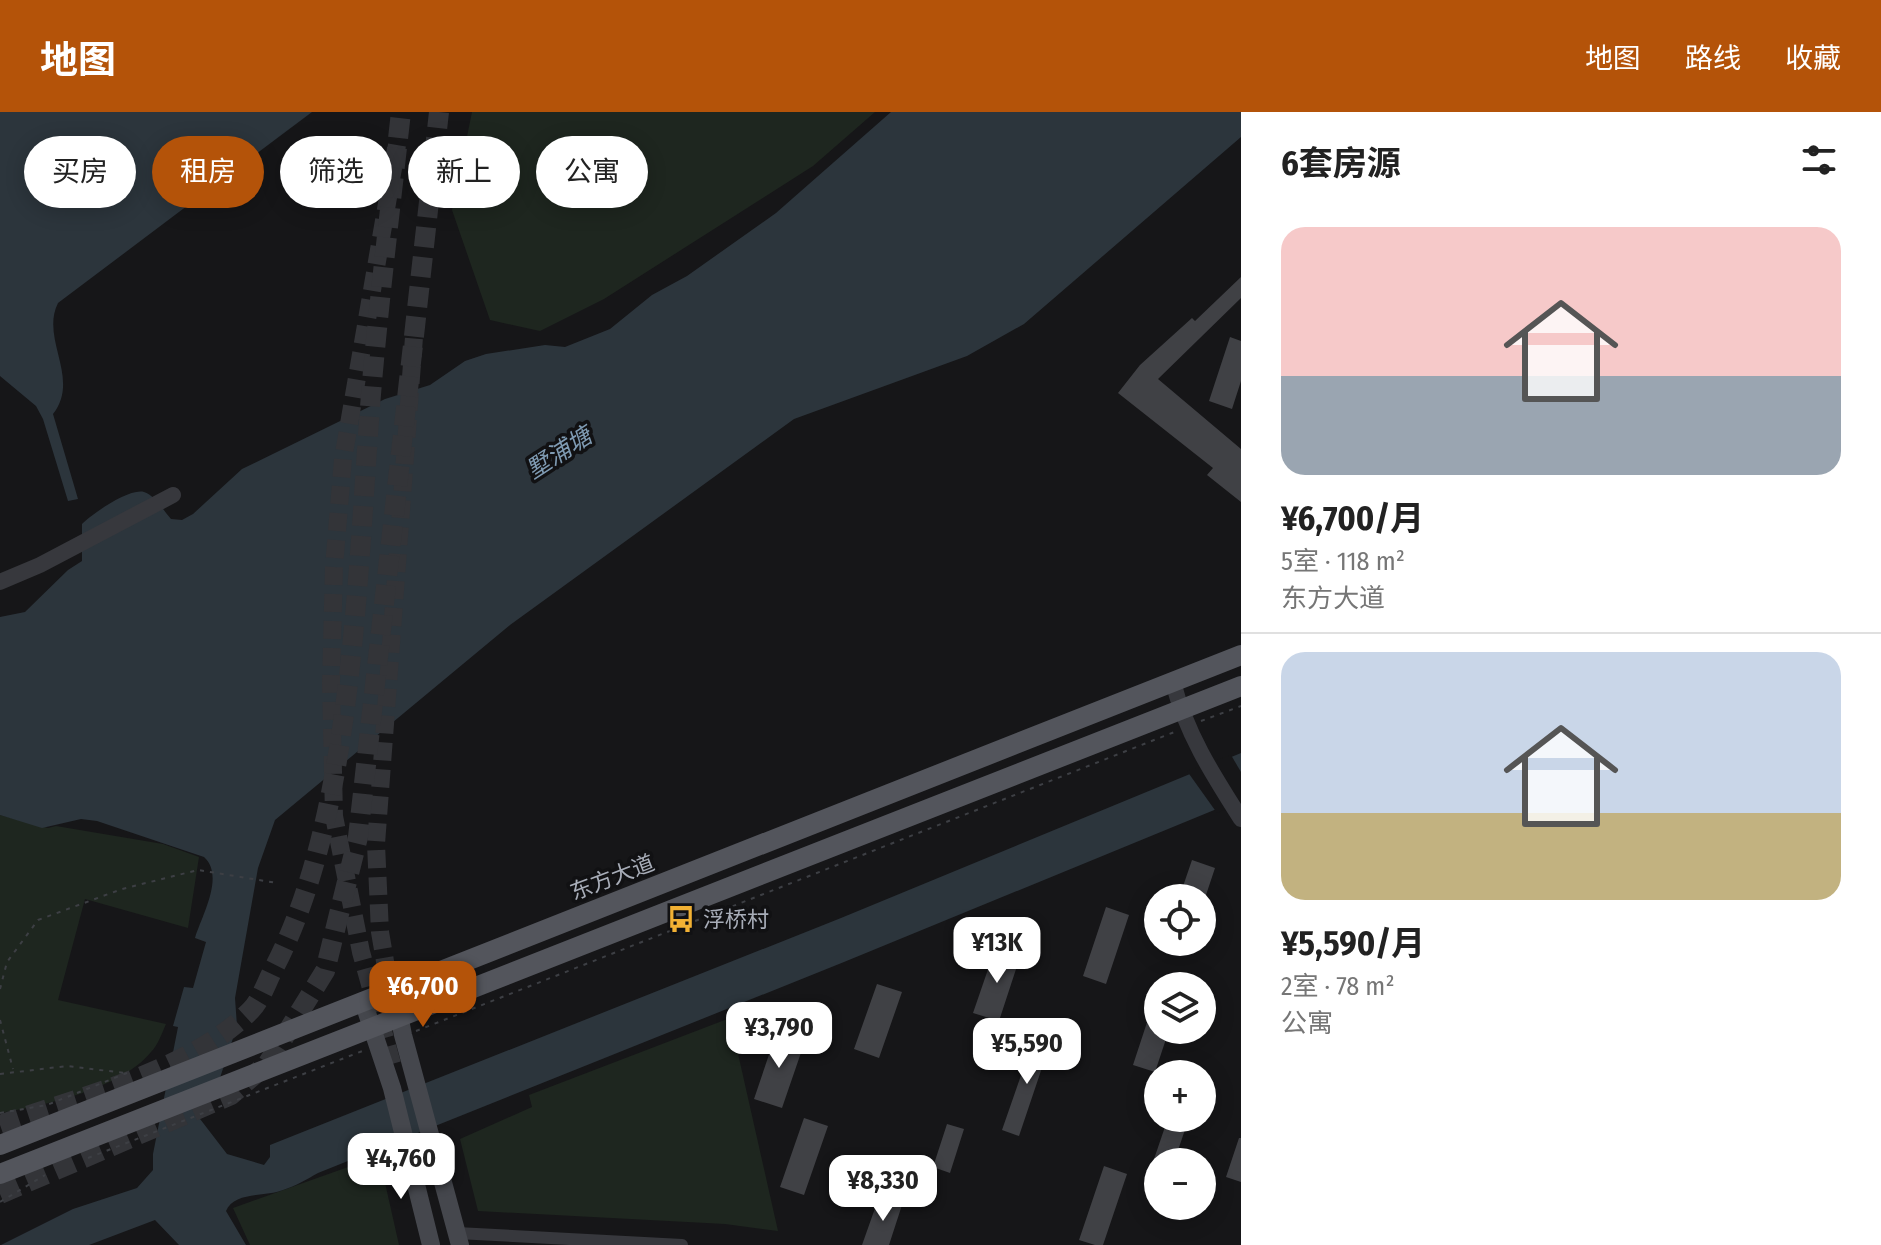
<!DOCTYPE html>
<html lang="zh">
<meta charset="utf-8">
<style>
body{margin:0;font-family:"Fira Sans Condensed","Noto Sans SC",sans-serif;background:#f6f6f6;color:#222;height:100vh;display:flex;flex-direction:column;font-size:30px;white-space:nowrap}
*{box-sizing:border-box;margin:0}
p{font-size:26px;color:#767676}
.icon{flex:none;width:44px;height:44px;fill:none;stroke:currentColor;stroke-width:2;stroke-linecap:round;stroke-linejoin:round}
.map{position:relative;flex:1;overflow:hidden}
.drawer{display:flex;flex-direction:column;background:#fff;width:640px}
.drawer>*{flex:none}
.banner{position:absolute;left:24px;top:24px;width:760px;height:72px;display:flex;gap:16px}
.tools{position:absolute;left:1144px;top:772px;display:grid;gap:16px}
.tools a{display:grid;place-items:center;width:72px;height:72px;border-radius:50%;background:#fff;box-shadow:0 4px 20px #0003;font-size:40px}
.price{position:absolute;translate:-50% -68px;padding:0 18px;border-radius:16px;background:#fff;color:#222;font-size:26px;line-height:52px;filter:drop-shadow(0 2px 4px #0008)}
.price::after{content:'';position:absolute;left:50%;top:48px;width:24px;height:18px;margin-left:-12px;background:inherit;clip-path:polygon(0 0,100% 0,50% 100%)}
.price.on{background:#b45309;color:#fff}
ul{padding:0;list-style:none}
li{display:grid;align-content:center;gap:16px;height:424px;padding:0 40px}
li+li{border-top:2px solid #e0e0e0}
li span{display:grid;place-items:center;height:248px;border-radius:24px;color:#555}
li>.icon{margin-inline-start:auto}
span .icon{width:144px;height:144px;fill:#fffc;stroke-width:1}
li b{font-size:34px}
h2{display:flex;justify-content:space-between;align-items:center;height:96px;padding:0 40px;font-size:34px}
.tag{padding:0 28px;border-radius:36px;background:#fff;box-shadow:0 4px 20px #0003;font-size:28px;line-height:72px}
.tag.on{background:#b45309;color:#fff}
header{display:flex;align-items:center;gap:48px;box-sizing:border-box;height:112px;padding:0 40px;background:#b45309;color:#fff}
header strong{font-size:38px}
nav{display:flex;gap:44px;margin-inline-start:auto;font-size:28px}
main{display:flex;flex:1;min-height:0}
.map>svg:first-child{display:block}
.green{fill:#1e261f}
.water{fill:#2c353c}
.pier{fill:#161618}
.building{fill:#404145}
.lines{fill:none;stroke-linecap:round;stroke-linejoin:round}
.secondary-tunnel{stroke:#333438;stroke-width:18;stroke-dasharray:18 9;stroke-linecap:butt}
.primary-tunnel{stroke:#333438;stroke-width:20;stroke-dasharray:20 10;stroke-linecap:butt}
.path{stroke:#3d3f44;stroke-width:2;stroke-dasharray:4 6;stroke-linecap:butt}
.minor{stroke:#37383d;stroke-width:12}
.tertiary{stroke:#37383d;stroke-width:16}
.secondary{stroke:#45474d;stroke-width:18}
.primary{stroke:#53555c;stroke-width:20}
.labels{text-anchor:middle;stroke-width:7;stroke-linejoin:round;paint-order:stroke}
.street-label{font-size:22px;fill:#a8adb8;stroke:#111113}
.poi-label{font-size:22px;fill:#a8adb8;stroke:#111113;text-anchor:start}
.water-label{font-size:24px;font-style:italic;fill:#7f9bb3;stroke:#111113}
</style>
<header>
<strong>地图</strong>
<nav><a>地图</a><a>路线</a><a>收藏</a></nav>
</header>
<main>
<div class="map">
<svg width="1241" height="1133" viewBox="0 0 1241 1133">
<rect width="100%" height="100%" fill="#161618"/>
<path class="green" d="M472,0H875L813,54L604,187L540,219L490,208L452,98Z
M0,703L48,716L56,714L163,732L199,745L188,816L85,787L58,888L166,912C162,921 158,933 151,940C122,976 44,994 0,1001Z
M730,906L778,1119L725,1112L478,1099L460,1027L532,995L529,983Z
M379,1044L399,1133H250L233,1096Z"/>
<path class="water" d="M0,0H312L58,191C40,227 81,266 53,302L78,387L68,389L43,307L36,294L0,264Z
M891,0H1241V25L1024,212L967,244L794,307L510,513L275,708L258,756L235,886L237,914L214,984L199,997L197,1003L227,1042L264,1053L270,1045V1033L841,806L1241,641V687L844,850L318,1061C307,1067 296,1074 283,1078C266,1085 234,1079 226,1099L246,1133H179L155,1108L89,1133H1L73,1097L137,1076L153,1058V1042L178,915L173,914L184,875L193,876L206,830L195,826C202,803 225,764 204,745L97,709L81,707L42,716L0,703V505L25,500L68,458L82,449V412C92,402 129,376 144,380C154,383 164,399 171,407L182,408L193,402L242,357L385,287L430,273L465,249L486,242L545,233L565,235L610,217L652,183L687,164L776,101Z"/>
<path class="pier" d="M1231,643L1241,660V691L1217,701L1187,659Z"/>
<path class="building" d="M1241,165V186L1158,267L1241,337V390L1207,363L1213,356L1118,281L1140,253L1192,206L1195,209Z
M1230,225L1241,229V269L1232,297L1209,289Z
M1192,748L1215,756L1205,786H1179Z
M1106,795L1129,803L1106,872L1083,864Z
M995,837L1020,845L999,909L973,901Z
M877,872L902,880L879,946L854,937Z
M1156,883L1158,918H1169L1155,960L1133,953Z
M777,919L805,929L782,996L754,987Z
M1035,923L1051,929L1019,1024L1002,1018Z
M804,1006L828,1014L804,1083L780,1075Z
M1168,1006H1189L1174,1050H1153Z
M947,1012L964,1017L950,1061L933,1055Z
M1239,1026H1241V1070L1226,1065Z
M1104,1054L1127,1062L1103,1133H1095L1079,1128Z
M879,1085L902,1093L889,1133H862Z"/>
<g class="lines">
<path class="secondary-tunnel" d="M392,890L380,820L376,732L414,225
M392,952L361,840L334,704L331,571L334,455L343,347L397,33"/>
<path class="primary-tunnel" d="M0,1013C79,985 191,959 251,898C261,888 267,869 274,856C356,698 357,448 372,270C380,180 391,90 401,0
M0,1082L231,983L268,951L325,859L358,725L439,0"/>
<path class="path" d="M1201,609L1241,594
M0,877L7,850L38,808L122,777L198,758L277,771
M0,908L13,957
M416,919L1177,619
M0,962L67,954L125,961
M0,1001L47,993L127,961
M88,1046L365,938
M0,1090L45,1063"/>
<path class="minor" d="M457,1121L682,1133"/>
<path class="tertiary" d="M0,470L40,453L173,383
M1173,570C1186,621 1213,663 1241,707"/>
<path class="secondary" d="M394,878L403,923L460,1133
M363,889L392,976L431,1133"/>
<path class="primary" d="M0,1033L1241,543
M0,1062L1241,574"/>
</g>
<defs>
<g id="bus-bare" transform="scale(2.16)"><path d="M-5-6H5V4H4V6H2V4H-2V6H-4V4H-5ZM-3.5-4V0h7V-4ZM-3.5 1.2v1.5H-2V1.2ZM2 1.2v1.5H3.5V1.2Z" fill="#f2b134" stroke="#111113" stroke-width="2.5" paint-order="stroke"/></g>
</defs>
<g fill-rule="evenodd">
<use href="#bus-bare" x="681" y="807"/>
</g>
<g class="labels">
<g class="street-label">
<text transform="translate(612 765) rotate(-21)" y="8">东方大道</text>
</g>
<g class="poi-label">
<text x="703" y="815">浮桥村</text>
</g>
<g class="water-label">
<text transform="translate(559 341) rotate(-33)" y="8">墅浦塘</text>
</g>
</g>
</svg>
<div class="tools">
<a><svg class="icon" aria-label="locate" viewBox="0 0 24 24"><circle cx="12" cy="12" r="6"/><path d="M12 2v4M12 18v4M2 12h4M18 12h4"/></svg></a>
<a><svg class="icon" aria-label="layers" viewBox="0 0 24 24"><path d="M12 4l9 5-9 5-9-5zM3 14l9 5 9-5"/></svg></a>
<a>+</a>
<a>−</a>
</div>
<b class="price" style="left:997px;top:873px">¥13K</b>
<b class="price on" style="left:423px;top:917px">¥6,700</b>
<b class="price" style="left:779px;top:958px">¥3,790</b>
<b class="price" style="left:1027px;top:974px">¥5,590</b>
<b class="price" style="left:401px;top:1089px">¥4,760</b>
<b class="price" style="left:883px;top:1111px">¥8,330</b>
<div class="banner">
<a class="tag">买房</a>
<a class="tag on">租房</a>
<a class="tag">筛选</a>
<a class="tag">新上</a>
<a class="tag">公寓</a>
</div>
</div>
<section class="drawer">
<h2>6套房源<svg class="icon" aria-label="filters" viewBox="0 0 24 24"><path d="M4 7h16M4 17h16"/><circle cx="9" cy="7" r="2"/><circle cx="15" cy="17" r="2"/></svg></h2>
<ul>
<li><span style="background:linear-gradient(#f6c9c9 60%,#9aa5b1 0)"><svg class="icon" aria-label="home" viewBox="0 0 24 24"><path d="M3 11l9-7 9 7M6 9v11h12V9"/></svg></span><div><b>¥6,700/月</b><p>5室 · 118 m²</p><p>东方大道</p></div></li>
<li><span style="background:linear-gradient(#c9d6e8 65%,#c2b280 0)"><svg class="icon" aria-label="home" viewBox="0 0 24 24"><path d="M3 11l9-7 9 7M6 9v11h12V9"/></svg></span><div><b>¥5,590/月</b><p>2室 · 78 m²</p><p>公寓</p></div></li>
</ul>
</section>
</main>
